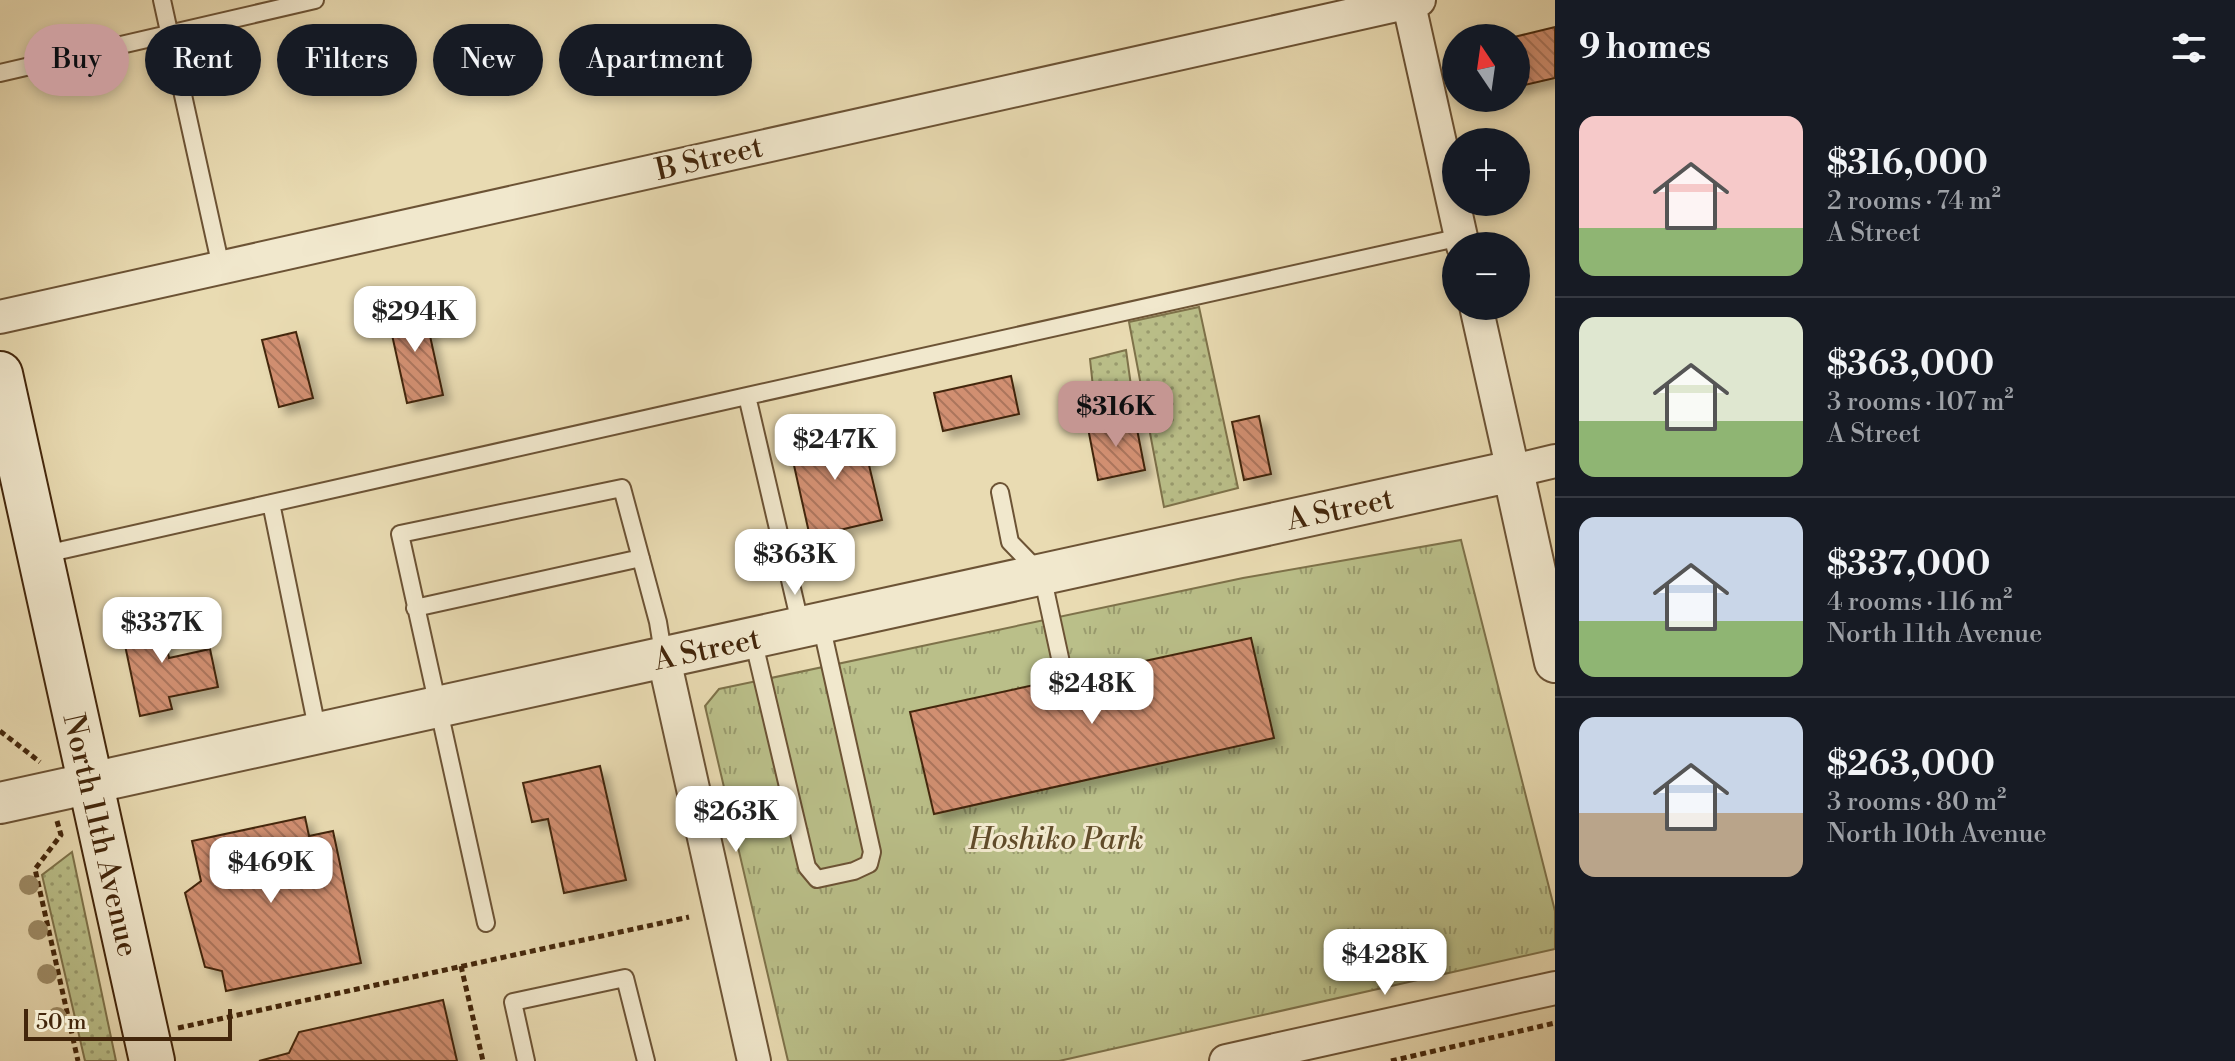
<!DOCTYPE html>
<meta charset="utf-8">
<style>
body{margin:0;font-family:"Libre Bodoni",serif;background:#242831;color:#f1f3f6;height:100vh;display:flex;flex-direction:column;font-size:30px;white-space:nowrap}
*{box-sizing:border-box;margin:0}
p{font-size:26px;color:#9ea1a6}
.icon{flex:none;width:44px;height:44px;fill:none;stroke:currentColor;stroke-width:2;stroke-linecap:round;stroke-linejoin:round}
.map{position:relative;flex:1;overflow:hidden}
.sheet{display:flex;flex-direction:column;background:#171b24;width:680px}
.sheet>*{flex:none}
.top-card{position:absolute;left:24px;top:24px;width:760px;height:72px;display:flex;gap:16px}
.needle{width:52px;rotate:347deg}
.buttons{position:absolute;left:1442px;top:24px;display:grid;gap:16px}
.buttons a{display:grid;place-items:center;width:88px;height:88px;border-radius:50%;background:#171b24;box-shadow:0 4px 12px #0003;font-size:40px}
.scale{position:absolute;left:24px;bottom:20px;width:208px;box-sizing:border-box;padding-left:8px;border:4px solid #43260b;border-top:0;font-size:22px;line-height:28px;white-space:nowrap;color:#43260b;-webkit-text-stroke:6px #f1e8cd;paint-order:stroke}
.price{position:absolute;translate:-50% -68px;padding:0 18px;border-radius:16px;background:#fff;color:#222;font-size:26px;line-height:52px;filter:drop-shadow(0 2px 4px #0008)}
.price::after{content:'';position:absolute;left:50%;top:48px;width:24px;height:18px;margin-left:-12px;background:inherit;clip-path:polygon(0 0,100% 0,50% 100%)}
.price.selected{background:#c59692;color:#111}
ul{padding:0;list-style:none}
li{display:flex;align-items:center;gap:24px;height:200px;padding:0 24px}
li+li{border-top:2px solid #363941}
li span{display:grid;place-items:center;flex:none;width:224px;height:160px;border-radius:16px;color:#555}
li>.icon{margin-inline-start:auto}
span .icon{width:96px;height:96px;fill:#fffc;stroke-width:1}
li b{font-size:34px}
h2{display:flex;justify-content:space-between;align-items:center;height:96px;padding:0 24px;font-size:34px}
.chip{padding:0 28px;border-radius:36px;background:#171b24;box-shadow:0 4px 12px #0003;font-size:28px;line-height:72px}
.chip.selected{background:#c59692;color:#111}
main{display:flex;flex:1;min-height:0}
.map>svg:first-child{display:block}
.grass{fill:url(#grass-dots);stroke:#7e724a;stroke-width:2}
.park{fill:url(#park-tufts);stroke:#7e724a;stroke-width:2}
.building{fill:url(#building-back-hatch);stroke:#43260b;stroke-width:2;filter:url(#shadow)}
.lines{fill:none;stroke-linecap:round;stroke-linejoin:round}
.service-casing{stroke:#6c5335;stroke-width:20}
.minor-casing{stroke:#6c5335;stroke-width:36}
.tertiary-casing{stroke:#6c5335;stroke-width:44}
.secondary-casing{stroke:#43260b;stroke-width:48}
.path{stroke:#43260b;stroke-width:5;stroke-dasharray:6 4;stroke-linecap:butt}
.service{stroke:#f1e8cd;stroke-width:16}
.minor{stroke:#f1e8cd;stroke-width:32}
.tertiary{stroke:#f1e8cd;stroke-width:40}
.secondary{stroke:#f1e8cd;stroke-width:44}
.tree{fill:#9e8c67}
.labels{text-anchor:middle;stroke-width:6;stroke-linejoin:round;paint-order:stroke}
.street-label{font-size:30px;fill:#43260b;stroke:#f1e8cd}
.park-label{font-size:30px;font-style:italic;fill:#614c2a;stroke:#f1e8cd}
</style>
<main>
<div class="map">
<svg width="1555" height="1061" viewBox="0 0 1555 1061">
<defs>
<pattern id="grass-dots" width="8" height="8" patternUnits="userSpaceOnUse" patternTransform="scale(2)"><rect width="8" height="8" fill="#babf89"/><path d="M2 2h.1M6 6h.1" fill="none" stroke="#999b6e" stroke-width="1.8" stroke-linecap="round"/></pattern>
<pattern id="park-tufts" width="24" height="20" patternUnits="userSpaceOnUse" patternTransform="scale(2)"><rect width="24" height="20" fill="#babf89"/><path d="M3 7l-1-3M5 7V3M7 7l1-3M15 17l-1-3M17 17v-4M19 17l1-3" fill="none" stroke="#999b6e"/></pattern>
<pattern id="building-back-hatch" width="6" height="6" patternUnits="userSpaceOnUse" patternTransform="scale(2)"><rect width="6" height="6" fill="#d18f71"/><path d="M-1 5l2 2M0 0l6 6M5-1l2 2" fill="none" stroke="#ab755b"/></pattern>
<filter id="shadow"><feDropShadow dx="7" dy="7" stdDeviation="4" flood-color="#0004"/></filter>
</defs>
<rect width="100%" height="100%" fill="#e9dbb2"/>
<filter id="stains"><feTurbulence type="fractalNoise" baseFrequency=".0025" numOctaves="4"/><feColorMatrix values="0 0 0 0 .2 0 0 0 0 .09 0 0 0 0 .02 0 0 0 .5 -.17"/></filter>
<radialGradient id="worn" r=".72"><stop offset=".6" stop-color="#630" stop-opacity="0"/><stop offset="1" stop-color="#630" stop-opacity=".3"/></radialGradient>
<path class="grass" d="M1199,307L1238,488L1164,507L1129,322Z
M1126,350L1133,400L1095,406L1090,359Z
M72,852L116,1061H85L42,875Z"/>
<path class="park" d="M1461,540L1555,911V949L1059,1061H788L705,706L719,689L1243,578Z"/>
<path class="building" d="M1555,27V78L1516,87V38H1510Z
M423,304L443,395L407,403L387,312Z
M296,332L313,398L279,407L262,340Z
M1011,376L1019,414L943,431L934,393Z
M1259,416L1271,474L1244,480L1232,422Z
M1135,419L1145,470L1098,480L1088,428Z
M860,427L882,520L810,537L789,443Z
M158,609L169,658L210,649L218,687L169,697L172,709L140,716L119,617Z
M1251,638L1274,738L934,814L910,712Z
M600,766L626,880L564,893L548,819L532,822L523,783Z
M305,817L309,836L333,831L361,963L226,991L222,971L205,967L185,893L201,881L192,841Z
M443,1000L457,1061H259L289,1053L299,1032Z"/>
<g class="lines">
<g class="service-casing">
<path id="service" d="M162,0L221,267
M0,73L315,0
M747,396L1461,237
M1000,492L1010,542L1042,575L1062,667
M271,503L318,733
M41,555L747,396L801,627
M415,608L641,558
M753,639L807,867L817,879L854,871L869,864L872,852L821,624
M486,923L400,534L622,488L658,622L664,659
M526,1061L513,1002L625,978L646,1061"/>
</g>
<g class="minor-casing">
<path id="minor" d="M1408,0L1463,246
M1476,306L1513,471L1555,461
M0,317L1419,0
M664,659L754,1061
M1226,1061L1555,988"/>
</g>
<g class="tertiary-casing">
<path id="tertiary" d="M0,803L1513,471L1555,662"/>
</g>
<g class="secondary-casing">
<path id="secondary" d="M0,374L152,1061"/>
</g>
<path class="path" d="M0,731L40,762
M57,821L61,835L35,869L78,1061
M461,966L483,1061
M178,1028L689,917
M1391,1061L1555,1023"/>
<use href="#service" class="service"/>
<use href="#minor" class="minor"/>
<use href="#tertiary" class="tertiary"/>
<use href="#secondary" class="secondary"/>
</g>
<g class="tree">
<circle cx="29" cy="885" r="10"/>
<circle cx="38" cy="930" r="10"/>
<circle cx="47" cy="974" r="10"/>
<circle cx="57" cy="1017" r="10"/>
</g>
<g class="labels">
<g class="street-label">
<text transform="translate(709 158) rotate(-13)" y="10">B Street</text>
<text transform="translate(1340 509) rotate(-12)" y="10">A Street</text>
<text transform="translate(707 649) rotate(-12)" y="10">A Street</text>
<text transform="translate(101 835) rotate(77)" y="10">North 11th Avenue</text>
</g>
<g class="park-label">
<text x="1056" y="849">Hoshiko Park</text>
</g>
</g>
<rect width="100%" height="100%" filter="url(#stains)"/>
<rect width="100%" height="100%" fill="url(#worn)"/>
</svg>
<div class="buttons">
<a><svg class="needle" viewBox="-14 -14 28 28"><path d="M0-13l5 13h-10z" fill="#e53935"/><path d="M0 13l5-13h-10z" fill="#9ea1a6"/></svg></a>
<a>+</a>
<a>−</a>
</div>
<div class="scale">50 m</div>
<b class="price" style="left:415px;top:354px">$294K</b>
<b class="price selected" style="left:1116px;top:449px">$316K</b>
<b class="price" style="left:835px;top:482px">$247K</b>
<b class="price" style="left:795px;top:597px">$363K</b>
<b class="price" style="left:162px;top:665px">$337K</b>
<b class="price" style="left:1092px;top:726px">$248K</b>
<b class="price" style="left:736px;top:854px">$263K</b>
<b class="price" style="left:271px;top:905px">$469K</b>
<b class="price" style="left:1385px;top:997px">$428K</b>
<div class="top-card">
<a class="chip selected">Buy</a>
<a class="chip">Rent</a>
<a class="chip">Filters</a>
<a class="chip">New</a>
<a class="chip">Apartment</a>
</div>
</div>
<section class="sheet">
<h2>9 homes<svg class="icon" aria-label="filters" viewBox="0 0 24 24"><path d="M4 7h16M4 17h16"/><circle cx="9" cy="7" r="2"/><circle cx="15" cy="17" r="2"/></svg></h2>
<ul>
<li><span style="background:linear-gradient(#f6c9c9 70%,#8fb573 0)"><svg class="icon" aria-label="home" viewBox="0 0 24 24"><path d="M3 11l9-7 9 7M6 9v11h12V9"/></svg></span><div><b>$316,000</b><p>2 rooms · 74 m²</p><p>A Street</p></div></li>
<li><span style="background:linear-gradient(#dfe7d0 65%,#8fb573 0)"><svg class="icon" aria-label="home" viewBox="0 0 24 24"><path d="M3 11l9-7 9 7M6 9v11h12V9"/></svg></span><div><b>$363,000</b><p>3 rooms · 107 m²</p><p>A Street</p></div></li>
<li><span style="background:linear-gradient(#c9d6e8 65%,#8fb573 0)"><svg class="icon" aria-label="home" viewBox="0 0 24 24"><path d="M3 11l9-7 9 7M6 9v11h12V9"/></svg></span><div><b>$337,000</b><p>4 rooms · 116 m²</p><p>North 11th Avenue</p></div></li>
<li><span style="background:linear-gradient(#c9d6e8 60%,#b9a48a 0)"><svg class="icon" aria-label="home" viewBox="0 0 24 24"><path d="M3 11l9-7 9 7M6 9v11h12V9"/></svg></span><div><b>$263,000</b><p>3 rooms · 80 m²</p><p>North 10th Avenue</p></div></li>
</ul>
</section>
</main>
